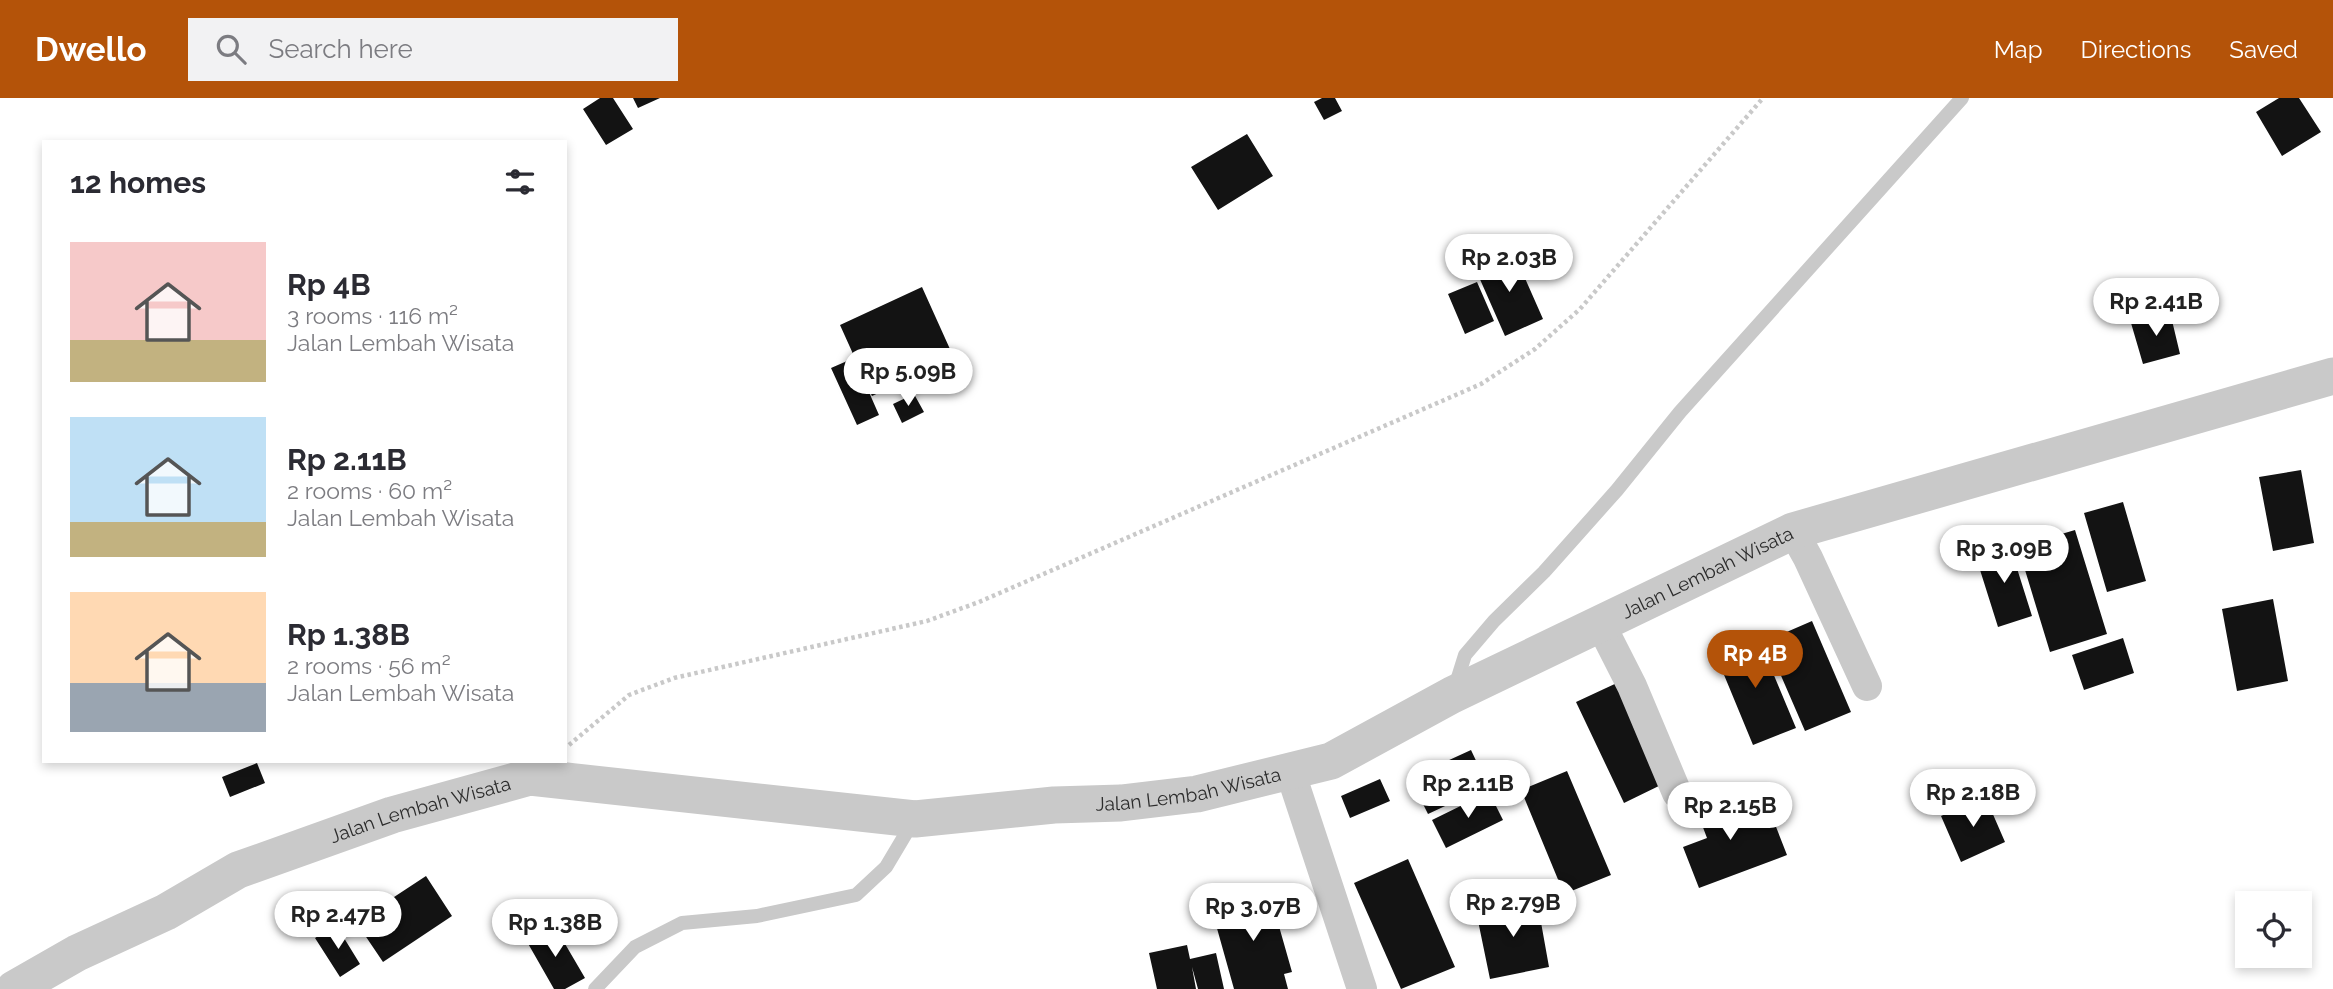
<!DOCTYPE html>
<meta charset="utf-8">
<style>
body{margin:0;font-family:Raleway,sans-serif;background:#f2f2f3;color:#2b2b33;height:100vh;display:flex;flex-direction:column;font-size:26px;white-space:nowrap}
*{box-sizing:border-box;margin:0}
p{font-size:23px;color:#7c7c81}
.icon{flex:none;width:38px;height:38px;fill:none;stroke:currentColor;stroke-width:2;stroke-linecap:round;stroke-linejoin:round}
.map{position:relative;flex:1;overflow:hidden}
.drawer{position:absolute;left:42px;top:42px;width:525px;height:623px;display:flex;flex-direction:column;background:#fff;border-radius:0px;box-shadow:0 4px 10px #0003}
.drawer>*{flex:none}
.tools{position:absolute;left:2235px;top:793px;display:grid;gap:14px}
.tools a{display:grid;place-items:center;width:77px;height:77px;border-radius:0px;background:#fff;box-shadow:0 4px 10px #0003;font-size:35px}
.price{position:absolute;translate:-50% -60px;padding:0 16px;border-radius:24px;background:#fff;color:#222;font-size:23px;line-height:46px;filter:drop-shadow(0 2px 4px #0008)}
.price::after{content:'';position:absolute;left:50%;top:42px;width:21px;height:16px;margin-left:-10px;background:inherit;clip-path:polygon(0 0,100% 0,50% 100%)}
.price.on{background:#b45309;color:#fff}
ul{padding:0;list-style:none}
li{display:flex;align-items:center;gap:21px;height:175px;padding:0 28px}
li span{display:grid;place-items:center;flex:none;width:196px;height:140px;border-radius:0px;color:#555}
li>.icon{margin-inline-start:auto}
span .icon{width:84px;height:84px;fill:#fffc;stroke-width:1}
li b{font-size:30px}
h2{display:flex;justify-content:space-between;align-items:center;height:84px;padding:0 28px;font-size:30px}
header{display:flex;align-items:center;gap:42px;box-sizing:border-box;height:98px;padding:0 35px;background:#b45309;color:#fff}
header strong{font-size:33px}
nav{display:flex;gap:38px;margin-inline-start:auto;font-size:24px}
.search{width:490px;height:63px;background:#f2f2f3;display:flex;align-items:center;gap:18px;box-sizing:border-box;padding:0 24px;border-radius:0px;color:#7c7c81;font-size:26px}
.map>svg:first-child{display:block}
.building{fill:#131313}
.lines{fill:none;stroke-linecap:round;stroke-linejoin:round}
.path{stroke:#c9c9c9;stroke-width:4.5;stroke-dasharray:3.5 3.5;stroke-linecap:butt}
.service{stroke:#c9c9c9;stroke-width:14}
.minor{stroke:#c9c9c9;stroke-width:30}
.tertiary{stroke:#c9c9c9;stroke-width:37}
.labels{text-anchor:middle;stroke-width:7;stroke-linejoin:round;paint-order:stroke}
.street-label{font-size:19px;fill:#2c2c2c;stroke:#fff}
</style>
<header>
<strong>Dwello</strong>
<div class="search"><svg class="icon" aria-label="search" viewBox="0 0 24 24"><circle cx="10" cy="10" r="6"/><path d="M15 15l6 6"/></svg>Search here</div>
<nav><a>Map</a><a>Directions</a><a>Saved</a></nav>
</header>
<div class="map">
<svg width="2333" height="891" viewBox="0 0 2333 891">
<rect width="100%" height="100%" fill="#fff"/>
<path class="building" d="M600,0H613L633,31L606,47L583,11Z
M633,0H660L638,10Z
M1322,0H1335L1342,13L1324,22L1314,4Z
M2279,0H2299L2321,34L2282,58L2256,14Z
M1247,36L1273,78L1218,112L1191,69Z
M1513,153L1543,221L1505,238L1475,170Z
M1477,184L1494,223L1465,236L1448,196Z
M922,189L954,260L872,298L840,227Z
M2170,214L2180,256L2143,266L2131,225Z
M854,260L879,317L857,327L831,270Z
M914,296L924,314L902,325L893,306Z
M2301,372L2314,445L2273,453L2259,379Z
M2123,404L2146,483L2107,494L2084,415Z
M2075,432L2107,536L2050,554L2018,449Z
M2009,445L2032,518L1998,529L1975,456Z
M2273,501L2288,583L2237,593L2222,511Z
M1812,523L1851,614L1805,633L1766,543Z
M1757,537L1796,630L1753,647L1715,555Z
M2123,540L2134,575L2084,592L2072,557Z
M1619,584L1667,684L1624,705L1576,604Z
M1471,652L1488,688L1428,716L1410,680Z
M257,665L265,685L230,699L222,679Z
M1567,673L1611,777L1564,796L1521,692Z
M1380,681L1390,703L1350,720L1341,698Z
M1723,692L1737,730L1771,716L1787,757L1699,790L1683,749L1707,740L1693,703Z
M1489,694L1503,722L1446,750L1432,722Z
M1985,698L2005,744L1961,764L1941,718Z
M1408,761L1455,869L1401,891L1354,785Z
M426,778L452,818L383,864L356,824Z
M1269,793L1292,874L1284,876L1288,891H1234L1211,809Z
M1537,802L1549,869L1490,881L1476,813Z
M336,827L360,866L340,879L315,840Z
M554,827L585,880L565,891H554L526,842Z
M1187,847L1190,861L1216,855L1224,891H1198L1192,869L1196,891H1157L1149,855Z"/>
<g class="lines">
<path class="path" d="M569,647L629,597L674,580L927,523L979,504L1481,286L1535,251L1580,211L1763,0"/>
<path class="service" d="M1455,589L1465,557L1494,523L1544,474L1617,392L1680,314L1962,0
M595,891L635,849L682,825L757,818L856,797L886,769L914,722"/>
<path class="minor" d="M1793,433L1808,460L1867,588
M1600,525L1632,588L1677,695
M1290,673L1362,891"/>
<path class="tertiary" id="s1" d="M14,891L77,855L166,814L238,772L392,717L530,679L915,721L1054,707L1121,705L1197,696L1331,663L1452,597L1793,433L2333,278"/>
</g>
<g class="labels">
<g class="street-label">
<text dy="7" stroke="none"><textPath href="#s1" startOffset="1790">Jalan Lembah Wisata</textPath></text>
<text dy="7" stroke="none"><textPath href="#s1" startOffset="1223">Jalan Lembah Wisata</textPath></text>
<text dy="7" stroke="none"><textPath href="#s1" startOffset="446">Jalan Lembah Wisata</textPath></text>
</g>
</g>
</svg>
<div class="tools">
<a><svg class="icon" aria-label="locate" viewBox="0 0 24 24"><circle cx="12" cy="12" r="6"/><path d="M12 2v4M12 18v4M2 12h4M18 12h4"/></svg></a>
</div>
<b class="price" style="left:1509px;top:196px">Rp 2.03B</b>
<b class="price" style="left:2156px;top:240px">Rp 2.41B</b>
<b class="price" style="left:908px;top:310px">Rp 5.09B</b>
<b class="price" style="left:2004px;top:487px">Rp 3.09B</b>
<b class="price on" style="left:1755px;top:592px">Rp 4B</b>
<b class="price" style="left:1468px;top:722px">Rp 2.11B</b>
<b class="price" style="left:1973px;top:731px">Rp 2.18B</b>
<b class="price" style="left:1730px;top:744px">Rp 2.15B</b>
<b class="price" style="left:1513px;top:841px">Rp 2.79B</b>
<b class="price" style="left:1253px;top:845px">Rp 3.07B</b>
<b class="price" style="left:338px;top:853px">Rp 2.47B</b>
<b class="price" style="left:555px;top:861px">Rp 1.38B</b>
<section class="drawer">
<h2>12 homes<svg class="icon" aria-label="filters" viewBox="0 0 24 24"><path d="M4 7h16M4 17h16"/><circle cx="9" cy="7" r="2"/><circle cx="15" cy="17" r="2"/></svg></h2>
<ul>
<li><span style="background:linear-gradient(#f6c9c9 70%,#c2b280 0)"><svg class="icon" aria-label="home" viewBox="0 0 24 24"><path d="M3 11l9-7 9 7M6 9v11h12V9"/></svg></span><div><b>Rp 4B</b><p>3 rooms · 116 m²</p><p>Jalan Lembah Wisata</p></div></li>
<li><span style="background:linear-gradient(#bfe0f5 75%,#c2b280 0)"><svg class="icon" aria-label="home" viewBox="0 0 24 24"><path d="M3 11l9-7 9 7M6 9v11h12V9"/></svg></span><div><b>Rp 2.11B</b><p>2 rooms · 60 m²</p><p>Jalan Lembah Wisata</p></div></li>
<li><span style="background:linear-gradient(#ffd9b3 65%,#9aa5b1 0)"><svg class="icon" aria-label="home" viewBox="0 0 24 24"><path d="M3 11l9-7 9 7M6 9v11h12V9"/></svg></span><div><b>Rp 1.38B</b><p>2 rooms · 56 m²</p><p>Jalan Lembah Wisata</p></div></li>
</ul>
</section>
</div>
